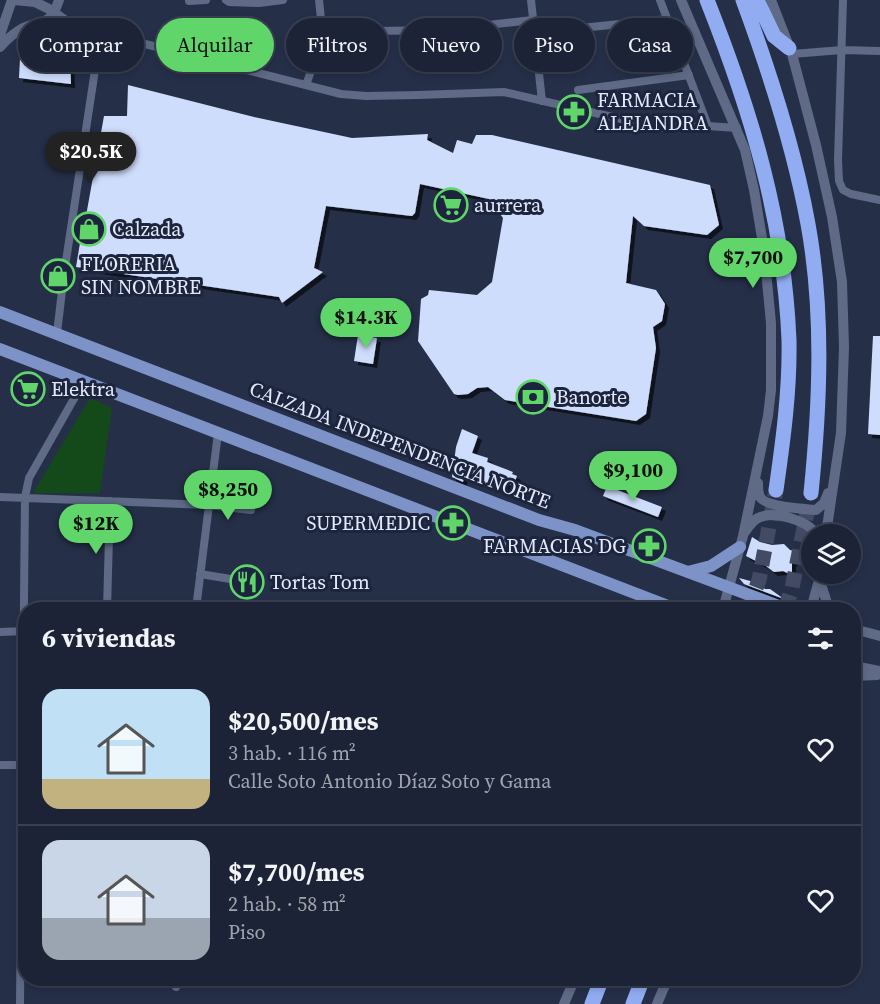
<!DOCTYPE html>
<html lang="es">
<meta charset="utf-8">
<style>
body{margin:0;font-family:"Source Serif 4",serif;background:#252b3e;color:#f1f3f6;height:100vh;display:flex;flex-direction:column;font-size:22px;white-space:nowrap}
*{box-sizing:border-box;margin:0}
p{font-size:20px;color:#a0a4ad}
.icon{flex:none;width:33px;height:33px;fill:none;stroke:currentColor;stroke-width:2;stroke-linecap:round;stroke-linejoin:round}
.map{position:relative;flex:1;overflow:hidden}
.details{position:absolute;left:18px;top:602px;width:843px;height:384px;display:flex;flex-direction:column;background:#1c2336;border-radius:24px;box-shadow:0 3px 9px #0003,0 0 0 2px #3a4051}
.details>*{flex:none}
.top-card{position:absolute;left:18px;top:18px;width:844px;height:54px;display:flex;gap:12px}
.tools{position:absolute;left:801px;top:524px;display:grid;gap:12px}
.tools a{display:grid;place-items:center;width:60px;height:60px;border-radius:50%;background:#1c2336;box-shadow:0 3px 9px #0003,0 0 0 2px #3a4051;font-size:30px}
.price{position:absolute;translate:-50% -51px;padding:0 14px;border-radius:21px;background:#60d56a;color:#111;font-size:20px;line-height:39px;filter:drop-shadow(0 2px 3px #0008)}
.price::after{content:'';position:absolute;left:50%;top:36px;width:18px;height:14px;margin-left:-9px;background:inherit;clip-path:polygon(0 0,100% 0,50% 100%)}
.price.active{background:#222;color:#fff}
ul{padding:0;list-style:none}
li{display:flex;align-items:center;gap:18px;height:150px;padding:0 24px}
li+li{border-top:2px solid #3a4051}
li span{display:grid;place-items:center;flex:none;width:168px;height:120px;border-radius:18px;color:#555}
li>.icon{margin-inline-start:auto}
span .icon{width:72px;height:72px;fill:#fffc;stroke-width:1}
li b{font-size:26px}
h2{display:flex;justify-content:space-between;align-items:center;height:72px;padding:0 24px;font-size:26px}
.tag{padding:0 21px;border-radius:27px;background:#1c2336;box-shadow:0 3px 9px #0003,0 0 0 2px #3a4051;font-size:21px;line-height:54px}
.tag.active{background:#60d56a;color:#111}
.map>svg:first-child{display:block}
.green{fill:#14491a}
.building{fill:#cfddfd;filter:url(#shadow)}
.lines{fill:none;stroke-linecap:round;stroke-linejoin:round}
.highway-tunnel{stroke:#424b63;stroke-width:15;stroke-dasharray:15 8;stroke-linecap:butt}
.street{stroke:#5e6a86;stroke-width:8}
.secondary{stroke:#5e6a86;stroke-width:10}
.primary{stroke:#7d92c6;stroke-width:12}
.highway{stroke:#91acf1;stroke-width:15}
.labels{text-anchor:middle;stroke-width:6;stroke-linejoin:round;paint-order:stroke}
.poi-label{font-size:20px;fill:#e3eafb;stroke:#1c253d;text-anchor:start}
.street-label{font-size:20px;fill:#e3eafb;stroke:#1c253d}
</style>
<div class="map">
<svg width="880" height="1004" viewBox="0 0 880 1004">
<defs>
<filter id="shadow"><feDropShadow dx="4" dy="4" stdDeviation="0" flood-color="#0009"/></filter>
</defs>
<rect width="100%" height="100%" fill="#252f48"/>
<path class="green" d="M90,398L112,408L100,493H33Z"/>
<path class="building" d="M30,51L63,55L64,58H70L71,84L19,78L20,58Z
M128,85L254,117L352,138L428,134L427,140L453,153L457,140L472,144L476,135H492L710,185L719,225L707,235L644,226L633,216L626,283L656,290L665,304L662,321L653,327L656,348L646,414L636,421L505,400L488,387L477,388L468,394L458,395L454,394L418,341L421,299L428,295L429,290L477,295L492,282L503,218L489,199L420,184L415,213L412,216L326,206L314,268L323,272L282,303L279,297L76,267L80,243L90,238L92,224L86,216L104,116H127Z
M358,335L377,338L373,364L354,361Z
M873,336H880V435L868,434Z
M462,429L478,436L472,453L488,458L487,462L513,472L512,474L517,476L513,486L508,484L505,491L464,476L463,482L452,477L456,447Z
M607,486L662,507L658,517L603,496Z
M752,537L760,542L772,545L784,544L790,550L801,553L792,563V575L783,571L774,572L766,566L746,556Z
M739,578L754,582L757,586H762L765,589H770L784,599L744,584Z"/>
<g class="lines">
<path class="highway-tunnel" d="M748,609L759,580L776,490
M785,609L792,588L811,493"/>
<path class="street" d="M226,0L229,2L259,3L283,0
M531,0L542,101
M660,0L708,126
M843,0L838,160L839,181L843,190L851,194L880,200
M189,1L206,0
M55,12C80,28 86,41 95,70L64,274L57,333
M323,29L367,24L374,31L443,30L533,20
M534,33L667,19
M83,38L92,35L106,34L341,94L366,96L418,95L504,92L660,128L708,126L737,128
M792,54L842,50L880,51
M306,85L323,38L319,0
M578,90L689,75
M0,497L208,505L251,510
M200,574L255,583
M107,609L110,501
M196,609L218,433
M0,632L26,631
M0,765H25
M176,987L177,978
M20,1004L25,497L29,478L84,381"/>
<path class="secondary" d="M14,0L35,2L55,12
M681,0L745,150L754,190L764,250L771,323V390L768,416L743,536L723,609
M771,0L792,54L816,145L832,217L842,282L844,347L841,433L826,534
M0,35L12,0
M0,47C7,39 14,33 23,28C43,19 50,27 59,0
M758,483C758,487 758,493 760,497C766,507 805,509 816,510L824,503L828,493
M745,532C749,526 752,521 758,518C773,510 807,520 816,534
M820,581L829,609
M811,609L821,573
M854,629L880,636
M854,666L880,671
M854,676L877,675
M564,1004L575,978
M657,1004L668,978"/>
<path class="primary" d="M0,312L539,520L575,530L787,609
M0,349L676,609
M688,572L711,566L740,547"/>
<path class="highway" d="M707,0C751,111 784,219 789,340C790,390 783,441 776,490
M743,0C770,73 794,147 808,224C824,312 820,404 811,493
M757,0L774,36L789,48
M592,1004L602,978
M633,1004L643,978"/>
</g>
<defs>
<g id="pharmacy-ring" transform="scale(1.725)"><circle r="9.5" fill="#1c253d" stroke="#60d56a" stroke-width="1.5"/><path d="M-2-6h4v4h4v4h-4v4h-4v-4h-4v-4h4Z" fill="#60d56a"/></g>
<g id="supermarket-ring" transform="scale(1.725)"><circle r="9.5" fill="#1c253d" stroke="#60d56a" stroke-width="1.5"/><path d="M-6-5.5h2.5l.6 2H6L4.5 2H-2.5L-4.4-4H-6ZM-1.5 3.2a1.3 1.3 0 1 0 .1 0ZM3 3.2a1.3 1.3 0 1 0 .1 0Z" fill="#60d56a"/></g>
<g id="shop-ring" transform="scale(1.725)"><circle r="9.5" fill="#1c253d" stroke="#60d56a" stroke-width="1.5"/><path d="M-5-2.5h2.3a2.7 3.5 0 0 1 5.4 0H5L5.5 6h-11ZM-1.5-2.5h3a1.5 2.3 0 0 0-3 0Z" fill="#60d56a"/></g>
<g id="bank-ring" transform="scale(1.725)"><circle r="9.5" fill="#1c253d" stroke="#60d56a" stroke-width="1.5"/><path d="M-6-4H6V4H-6ZM0-2.3a2.3 2.3 0 1 0 0 4.6a2.3 2.3 0 1 0 0-4.6Z" fill="#60d56a"/></g>
<g id="restaurant-ring" transform="scale(1.725)"><circle r="9.5" fill="#1c253d" stroke="#60d56a" stroke-width="1.5"/><path d="M-5-6h1v4h1v-4h1v4h1v-4h1v5L-1.5 .5V6h-2V.5L-5-1ZM5-6V6H3V1.5H1.5Q1.5-4 5-6Z" fill="#60d56a"/></g>
</defs>
<g fill-rule="evenodd">
<use href="#pharmacy-ring" x="574" y="112"/>
<use href="#supermarket-ring" x="451" y="205"/>
<use href="#shop-ring" x="89" y="229"/>
<use href="#shop-ring" x="58" y="276"/>
<use href="#supermarket-ring" x="28" y="389"/>
<use href="#bank-ring" x="533" y="397"/>
<use href="#pharmacy-ring" x="453" y="523"/>
<use href="#pharmacy-ring" x="649" y="546"/>
<use href="#restaurant-ring" x="247" y="582"/>
</g>
<g class="labels">
<g class="poi-label">
<text x="597" y="107">FARMACIA<tspan x="597" dy="23">ALEJANDRA</tspan></text>
<text x="474" y="212">aurrera</text>
<text x="112" y="236">Calzada</text>
<text x="81" y="271">FLORERIA<tspan x="81" dy="23">SIN NOMBRE</tspan></text>
<text x="51" y="396">Elektra</text>
<text x="556" y="404">Banorte</text>
<text x="430" y="530" text-anchor="end">SUPERMEDIC</text>
<text x="626" y="553" text-anchor="end">FARMACIAS DG</text>
<text x="270" y="589">Tortas Tom</text>
</g>
<g class="street-label">
<text transform="translate(400 445) rotate(21)" y="7">CALZADA INDEPENDENCIA NORTE</text>
</g>
</g>
</svg>
<div class="tools">
<a><svg class="icon" aria-label="layers" viewBox="0 0 24 24"><path d="M12 4l9 5-9 5-9-5zM3 14l9 5 9-5"/></svg></a>
</div>
<b class="price active" style="left:91px;top:183px">$20.5K</b>
<b class="price" style="left:753px;top:289px">$7,700</b>
<b class="price" style="left:366px;top:349px">$14.3K</b>
<b class="price" style="left:633px;top:502px">$9,100</b>
<b class="price" style="left:228px;top:521px">$8,250</b>
<b class="price" style="left:96px;top:555px">$12K</b>
<div class="top-card">
<a class="tag">Comprar</a>
<a class="tag active">Alquilar</a>
<a class="tag">Filtros</a>
<a class="tag">Nuevo</a>
<a class="tag">Piso</a>
<a class="tag">Casa</a>
</div>
<section class="details">
<h2>6 viviendas<svg class="icon" aria-label="filters" viewBox="0 0 24 24"><path d="M4 7h16M4 17h16"/><circle cx="9" cy="7" r="2"/><circle cx="15" cy="17" r="2"/></svg></h2>
<ul>
<li><span style="background:linear-gradient(#bfe0f5 75%,#c2b280 0)"><svg class="icon" aria-label="home" viewBox="0 0 24 24"><path d="M3 11l9-7 9 7M6 9v11h12V9"/></svg></span><div><b>$20,500/mes</b><p>3 hab. · 116 m²</p><p>Calle Soto Antonio Díaz Soto y Gama</p></div><svg class="icon" aria-label="heart" viewBox="0 0 24 24"><path d="M12 20l-8-8c-3-5 5-10 8-4 3-6 11-1 8 4z"/></svg></li>
<li><span style="background:linear-gradient(#c9d6e8 65%,#9aa5b1 0)"><svg class="icon" aria-label="home" viewBox="0 0 24 24"><path d="M3 11l9-7 9 7M6 9v11h12V9"/></svg></span><div><b>$7,700/mes</b><p>2 hab. · 58 m²</p><p>Piso</p></div><svg class="icon" aria-label="heart" viewBox="0 0 24 24"><path d="M12 20l-8-8c-3-5 5-10 8-4 3-6 11-1 8 4z"/></svg></li>
</ul>
</section>
</div>
